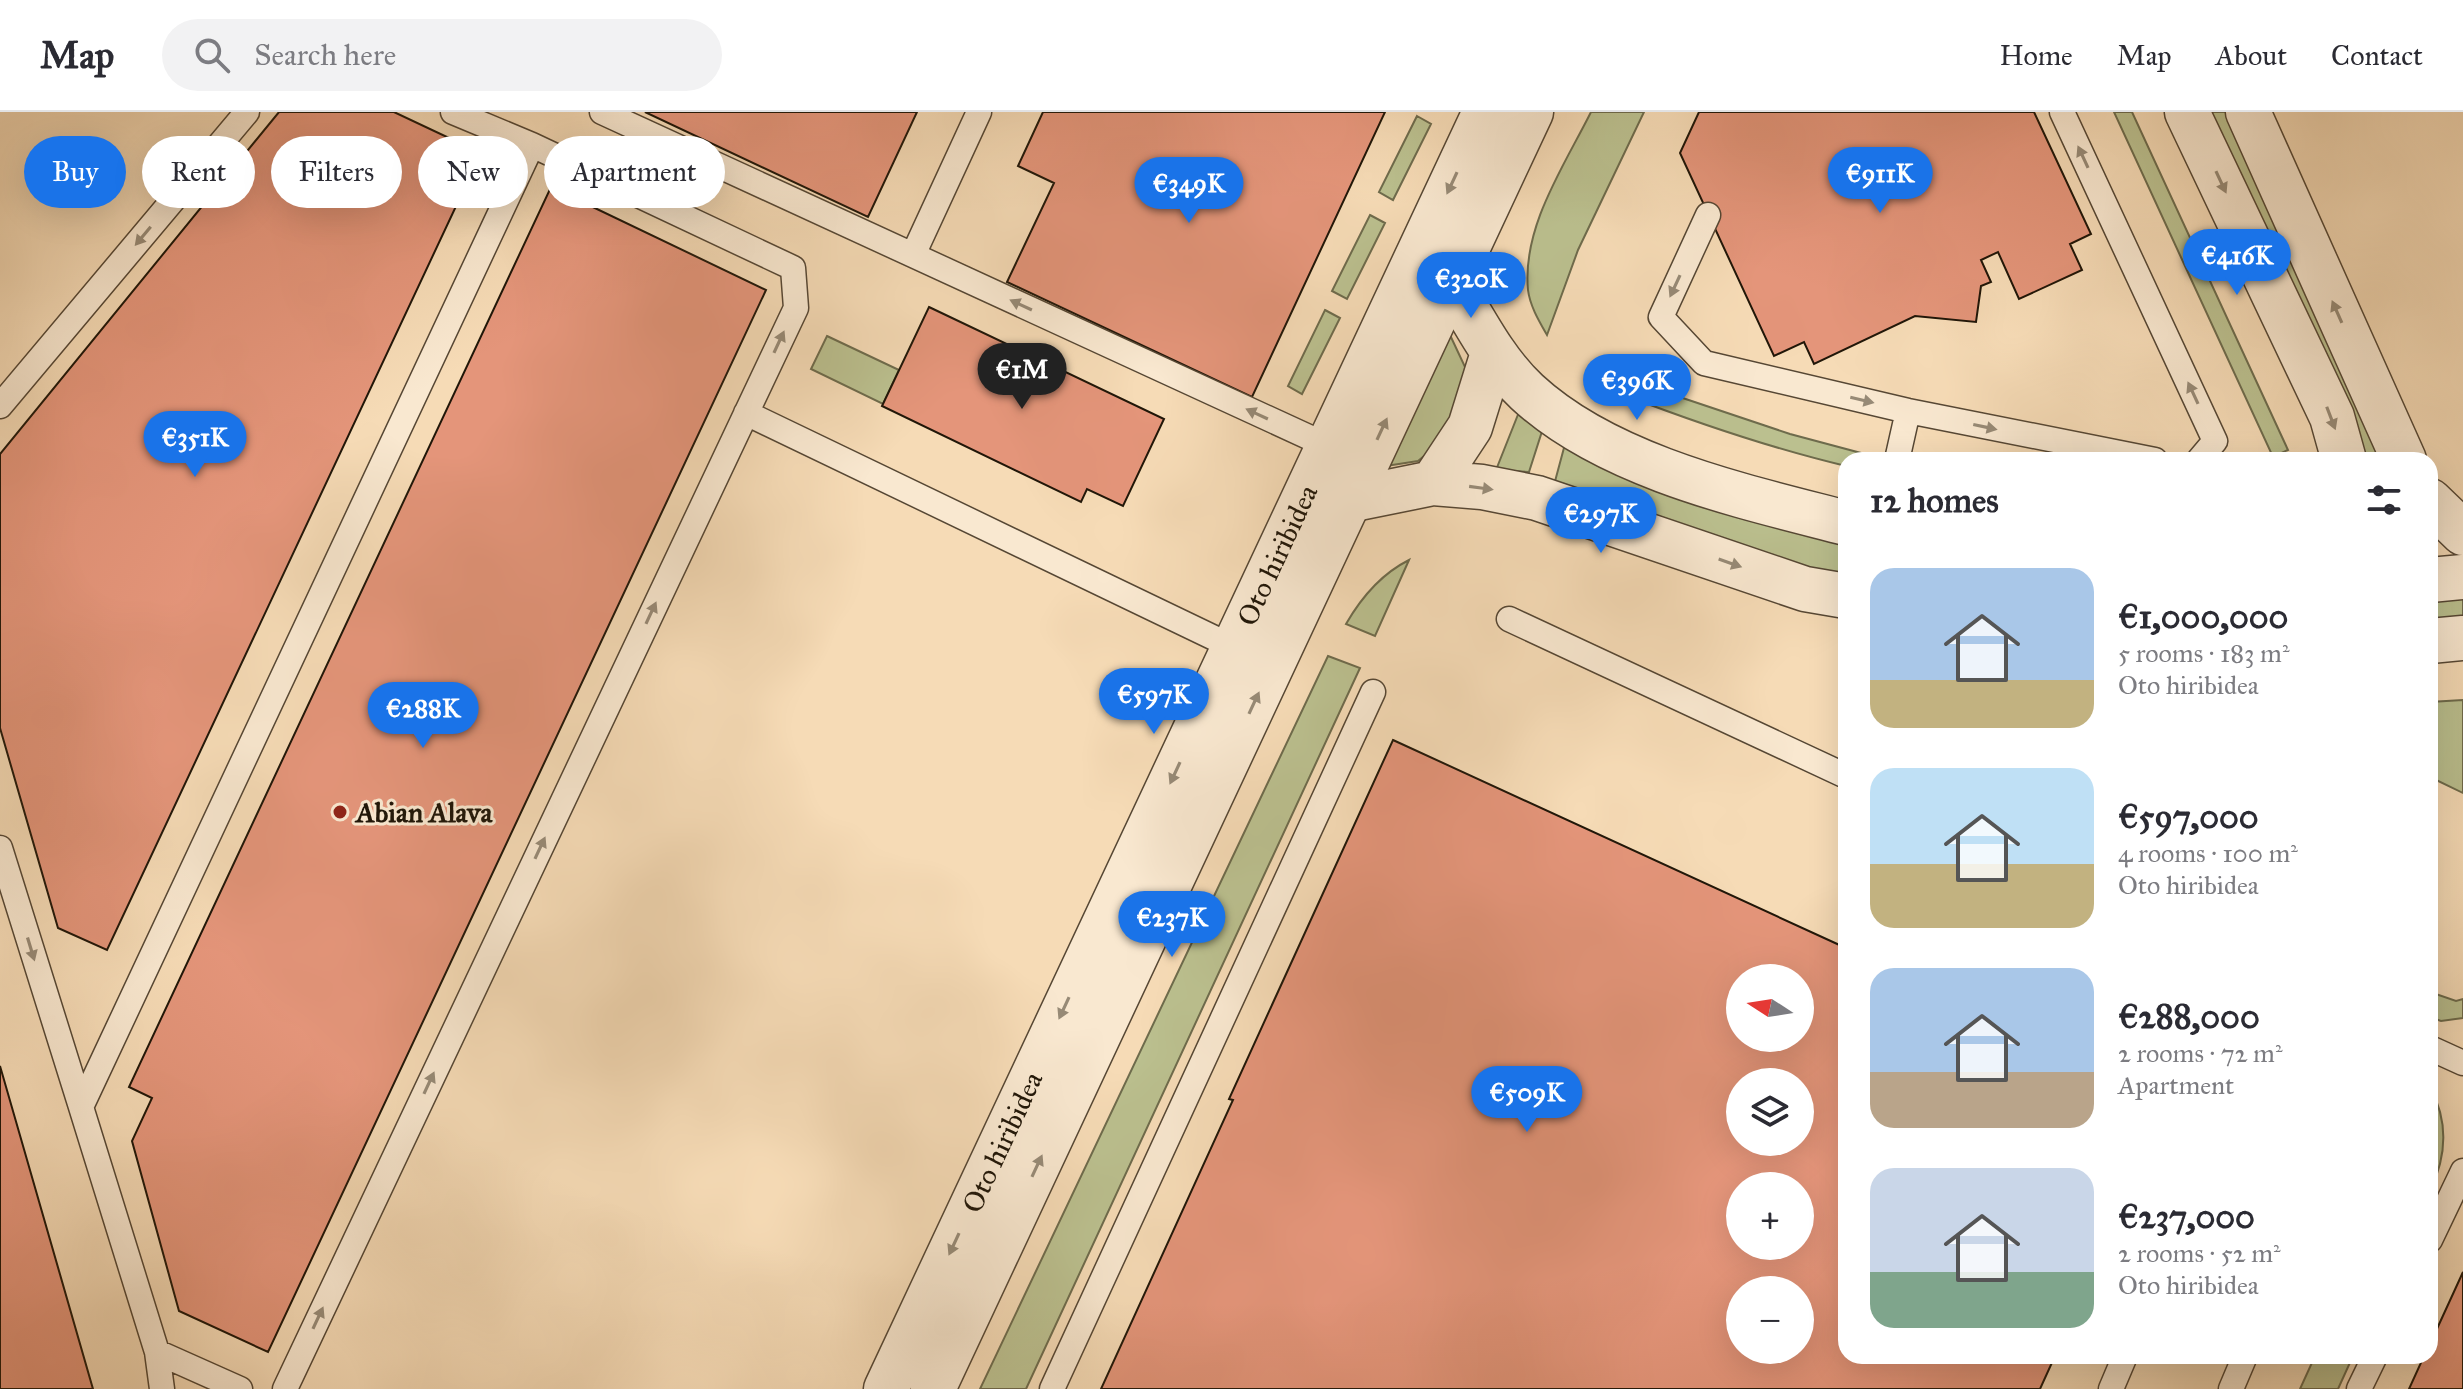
<!DOCTYPE html>
<meta charset="utf-8">
<style>
body{margin:0;font-family:"IM FELL Great Primer",serif;background:#f2f2f3;color:#2b2b33;height:100vh;display:flex;flex-direction:column;font-size:30px;white-space:nowrap}
*{box-sizing:border-box;margin:0}
p{font-size:26px;color:#7c7c81}
.icon{flex:none;width:44px;height:44px;fill:none;stroke:currentColor;stroke-width:2;stroke-linecap:round;stroke-linejoin:round}
.map{position:relative;flex:1;overflow:hidden}
.details{position:absolute;left:1838px;top:340px;width:600px;height:912px;display:flex;flex-direction:column;background:#fff;border-radius:24px;box-shadow:0 8px 32px #0002}
.details>*{flex:none}
.hud{position:absolute;left:24px;top:24px;width:760px;height:72px;display:flex;gap:16px}
.needle{width:52px;rotate:282deg}
.buttons{position:absolute;left:1726px;top:852px;display:grid;gap:16px}
.buttons a{display:grid;place-items:center;width:88px;height:88px;border-radius:50%;background:#fff;box-shadow:0 8px 32px #0002;font-size:40px}
.price{position:absolute;translate:-50% -68px;padding:0 18px;border-radius:28px;background:#1a73e8;color:#fff;font-size:26px;line-height:52px;filter:drop-shadow(0 2px 4px #0008)}
.price::after{content:'';position:absolute;left:50%;top:48px;width:24px;height:18px;margin-left:-12px;background:inherit;clip-path:polygon(0 0,100% 0,50% 100%)}
.price.current{background:#222;color:#fff}
ul{padding:0;list-style:none}
li{display:flex;align-items:center;gap:24px;height:200px;padding:0 32px}
li span{display:grid;place-items:center;flex:none;width:224px;height:160px;border-radius:24px;color:#555}
li>.icon{margin-inline-start:auto}
span .icon{width:96px;height:96px;fill:#fffc;stroke-width:1}
li b{font-size:34px}
h2{display:flex;justify-content:space-between;align-items:center;height:96px;padding:0 32px;font-size:34px}
.tag{padding:0 28px;border-radius:36px;background:#fff;box-shadow:0 8px 32px #0002;font-size:28px;line-height:72px}
.tag.current{background:#1a73e8;color:#fff}
header{display:flex;align-items:center;gap:48px;box-sizing:border-box;height:112px;padding:0 40px;background:#fff;border-bottom:2px solid #e1e1e2}
header strong{font-size:38px}
nav{display:flex;gap:44px;margin-inline-start:auto;font-size:28px}
.search{width:560px;height:72px;background:#f2f2f3;display:flex;align-items:center;gap:20px;box-sizing:border-box;padding:0 28px;border-radius:44px;color:#7c7c81;font-size:30px}
.map>svg:first-child{display:block}
.green{fill:#bbc08f;stroke:#6e6b4c;stroke-width:2}
.building{fill:#e4957a;stroke:#201608;stroke-width:2;fill-rule:evenodd}
.lines{fill:none;stroke-linecap:round;stroke-linejoin:round}
.service-casing{stroke:#564734;stroke-width:27}
.minor-casing{stroke:#564734;stroke-width:47}
.tertiary-casing{stroke:#564734;stroke-width:47}
.path{stroke:#201608;stroke-width:5;stroke-dasharray:2 4;stroke-linecap:butt}
.service{stroke:#f9e8d0;stroke-width:24}
.minor{stroke:#f9e8d0;stroke-width:44}
.tertiary{stroke:#f9e8d0;stroke-width:44}
.oneway{fill:#978a76}
.poi-dot{fill:#8f2418;stroke:#f9e8d0;stroke-width:3}
.labels{text-anchor:middle;stroke-width:6;stroke-linejoin:round;paint-order:stroke}
.street-label{font-size:28px;fill:#201608;stroke:#f9e8d0}
.poi-label{font-size:28px;font-weight:bold;fill:#201608;stroke:#f9e8d0;text-anchor:start}
</style>
<header>
<strong>Map</strong>
<div class="search"><svg class="icon" aria-label="search" viewBox="0 0 24 24"><circle cx="10" cy="10" r="6"/><path d="M15 15l6 6"/></svg>Search here</div>
<nav><a>Home</a><a>Map</a><a>About</a><a>Contact</a></nav>
</header>
<div class="map">
<svg width="2463" height="1277" viewBox="0 0 2463 1277">
<rect width="100%" height="100%" fill="#f6dbb6"/>
<filter id="stains"><feTurbulence type="fractalNoise" baseFrequency=".0025" numOctaves="4"/><feColorMatrix values="0 0 0 0 .2 0 0 0 0 .09 0 0 0 0 .02 0 0 0 .5 -.17"/></filter>
<radialGradient id="worn" r=".72"><stop offset=".6" stop-color="#630" stop-opacity="0"/><stop offset="1" stop-color="#630" stop-opacity=".3"/></radialGradient>
<path class="green" d="M1591,0H1644L1578,138L1547,223C1539,209 1530,194 1528,178C1522,115 1564,54 1591,0Z
M2114,0H2132L2288,338L2273,345Z
M2208,0H2226L2383,341L2362,347Z
M1417,4L1431,12L1393,88L1379,80Z
M1370,103L1385,111L1347,187L1332,179Z
M1325,198L1340,206L1302,282L1288,274Z
M1450,223L1466,257L1452,321L1418,349L1386,354Z
M827,224L899,258L883,292L811,257Z
M1620,265L1790,322L1876,345L1875,348H1846V354C1770,336 1697,311 1624,283Z
M1521,295L1544,313L1529,360L1496,358Z
M1565,332L1846,426V467L1800,456L1554,373Z
M1409,448L1375,524L1346,512C1361,486 1381,462 1409,448Z
M2463,479V517L2430,519V482Z
M1328,544L1360,556L1026,1277H980Z
M2463,588V681L2430,665V590Z
M2430,880L2456,889L2463,887V906L2441,909L2430,905Z
M2430,975C2449,1010 2447,1044 2430,1079Z
M2315,1244H2353L2338,1277H2300Z"/>
<path class="building" d="M279,0H394L481,41L107,838L58,816L0,616V342Z
M645,0H917L868,105Z
M1043,0H1385L1252,285L1007,170L1054,71L1018,54Z
M1699,0H2034L2091,122L2070,132L2082,158L2019,187L1998,140L1981,148L1991,170L1981,174L1976,210L1915,204L1814,252L1804,230L1774,244L1680,41Z
M551,75L766,178L268,1240L179,1199L132,1029L152,986L129,975Z
M929,195L1164,307L1123,394L1087,377L1081,390L882,294Z
M1393,628L1846,836V1244H2055L2040,1277H1101L1233,988L1229,987ZM1740,866H1800V926H1740ZM1740,970H1800V1030H1740ZM1740,1074H1800V1134H1740ZM1740,1178H1800V1238H1740Z
M0,954L93,1277H0Z
M2463,1160V1277H2409L2424,1244H2430V1232Z"/>
<g class="lines">
<g class="service-casing">
<path id="service" d="M602,0L1328,334
M2062,0L2215,329L2199,348
M1708,103L1661,205L1704,251L1908,299L2155,348
M913,143L979,0
M0,294L247,0
M746,301L1233,535
M1897,348L1908,299
M1509,507L1846,664
M0,736L81,995
M2430,936L2463,951
M2430,1128L2463,1059
M157,1240L162,1277
M240,1277L157,1240L81,995L532,33
M285,1277L796,196L793,156L532,33L453,0
M1052,1277L1373,580
M2111,1277L2125,1244
M2231,1277L2245,1244
M2359,1277L2375,1244"/>
</g>
<g class="minor-casing">
<path id="minor" d="M2187,0L2332,305L2344,348
M2248,0L2404,348
M1451,170C1474,208 1494,249 1527,280C1608,355 1742,384 1846,411
M1433,371L1470,315L1493,241
M1349,388L1433,371L1482,375L1537,386L1805,477L1846,484
M2430,389L2463,421
M2430,468L2463,465
M2430,529L2463,526"/>
</g>
<g class="tertiary-casing">
<path id="tertiary" d="M886,1277L1485,0
M933,1277L1531,0"/>
</g>
<path class="path" d="M1508,150L1512,164"/>
<use href="#service" class="service"/>
<use href="#minor" class="minor"/>
<use href="#tertiary" class="tertiary"/>
</g>
<defs><path id="oneway-solid" d="M-6-.8H1V-3.2L6.5 0L1 3.2V.8H-6Z" transform="scale(2)"/></defs>
<g class="oneway">
<use href="#oneway-solid" transform="translate(2083 45) rotate(-115)"/>
<use href="#oneway-solid" transform="translate(2221 70) rotate(65)"/>
<use href="#oneway-solid" transform="translate(1452 71) rotate(115)"/>
<use href="#oneway-solid" transform="translate(143 124) rotate(130)"/>
<use href="#oneway-solid" transform="translate(1675 174) rotate(115)"/>
<use href="#oneway-solid" transform="translate(1021 193) rotate(-155)"/>
<use href="#oneway-solid" transform="translate(2337 200) rotate(-114)"/>
<use href="#oneway-solid" transform="translate(779 230) rotate(-65)"/>
<use href="#oneway-solid" transform="translate(2193 281) rotate(-115)"/>
<use href="#oneway-solid" transform="translate(1862 288) rotate(13)"/>
<use href="#oneway-solid" transform="translate(1257 302) rotate(-155)"/>
<use href="#oneway-solid" transform="translate(2331 306) rotate(69)"/>
<use href="#oneway-solid" transform="translate(1985 315) rotate(12)"/>
<use href="#oneway-solid" transform="translate(1382 317) rotate(-65)"/>
<use href="#oneway-solid" transform="translate(1481 376) rotate(8)"/>
<use href="#oneway-solid" transform="translate(1730 451) rotate(19)"/>
<use href="#oneway-solid" transform="translate(651 501) rotate(-65)"/>
<use href="#oneway-solid" transform="translate(1254 591) rotate(-65)"/>
<use href="#oneway-solid" transform="translate(1175 661) rotate(115)"/>
<use href="#oneway-solid" transform="translate(540 736) rotate(-65)"/>
<use href="#oneway-solid" transform="translate(31 837) rotate(73)"/>
<use href="#oneway-solid" transform="translate(1064 896) rotate(115)"/>
<use href="#oneway-solid" transform="translate(429 971) rotate(-65)"/>
<use href="#oneway-solid" transform="translate(1037 1054) rotate(-65)"/>
<use href="#oneway-solid" transform="translate(954 1132) rotate(115)"/>
<use href="#oneway-solid" transform="translate(318 1206) rotate(-65)"/>
</g>
<circle class="poi-dot" cx="340" cy="700" r="8"/>
<g class="labels">
<g class="street-label">
<text transform="translate(1277 443) rotate(-65)" y="10">Oto hiribidea</text>
<text transform="translate(1002 1030) rotate(-65)" y="10">Oto hiribidea</text>
</g>
<g class="poi-label">
<text x="356" y="710">Abian Alava</text>
</g>
</g>
<rect width="100%" height="100%" filter="url(#stains)"/>
<rect width="100%" height="100%" fill="url(#worn)"/>
</svg>
<div class="buttons">
<a><svg class="needle" viewBox="-14 -14 28 28"><path d="M0-13l5 13h-10z" fill="#e53935"/><path d="M0 13l5-13h-10z" fill="#7c7c81"/></svg></a>
<a><svg class="icon" aria-label="layers" viewBox="0 0 24 24"><path d="M12 4l9 5-9 5-9-5zM3 14l9 5 9-5"/></svg></a>
<a>+</a>
<a>−</a>
</div>
<b class="price" style="left:1880px;top:103px">€911K</b>
<b class="price" style="left:1189px;top:113px">€349K</b>
<b class="price" style="left:2237px;top:185px">€416K</b>
<b class="price" style="left:1471px;top:208px">€320K</b>
<b class="price current" style="left:1022px;top:299px">€1M</b>
<b class="price" style="left:1637px;top:310px">€396K</b>
<b class="price" style="left:195px;top:367px">€351K</b>
<b class="price" style="left:1601px;top:443px">€297K</b>
<b class="price" style="left:1154px;top:624px">€597K</b>
<b class="price" style="left:423px;top:638px">€288K</b>
<b class="price" style="left:1172px;top:847px">€237K</b>
<b class="price" style="left:1527px;top:1022px">€509K</b>
<div class="hud">
<a class="tag current">Buy</a>
<a class="tag">Rent</a>
<a class="tag">Filters</a>
<a class="tag">New</a>
<a class="tag">Apartment</a>
</div>
<section class="details">
<h2>12 homes<svg class="icon" aria-label="filters" viewBox="0 0 24 24"><path d="M4 7h16M4 17h16"/><circle cx="9" cy="7" r="2"/><circle cx="15" cy="17" r="2"/></svg></h2>
<ul>
<li><span style="background:linear-gradient(#a9c7e8 70%,#c2b280 0)"><svg class="icon" aria-label="home" viewBox="0 0 24 24"><path d="M3 11l9-7 9 7M6 9v11h12V9"/></svg></span><div><b>€1,000,000</b><p>5 rooms · 183 m²</p><p>Oto hiribidea</p></div></li>
<li><span style="background:linear-gradient(#bfe0f5 60%,#c2b280 0)"><svg class="icon" aria-label="home" viewBox="0 0 24 24"><path d="M3 11l9-7 9 7M6 9v11h12V9"/></svg></span><div><b>€597,000</b><p>4 rooms · 100 m²</p><p>Oto hiribidea</p></div></li>
<li><span style="background:linear-gradient(#a9c7e8 65%,#b9a48a 0)"><svg class="icon" aria-label="home" viewBox="0 0 24 24"><path d="M3 11l9-7 9 7M6 9v11h12V9"/></svg></span><div><b>€288,000</b><p>2 rooms · 72 m²</p><p>Apartment</p></div></li>
<li><span style="background:linear-gradient(#c9d6e8 65%,#7fa58c 0)"><svg class="icon" aria-label="home" viewBox="0 0 24 24"><path d="M3 11l9-7 9 7M6 9v11h12V9"/></svg></span><div><b>€237,000</b><p>2 rooms · 52 m²</p><p>Oto hiribidea</p></div></li>
</ul>
</section>
</div>
